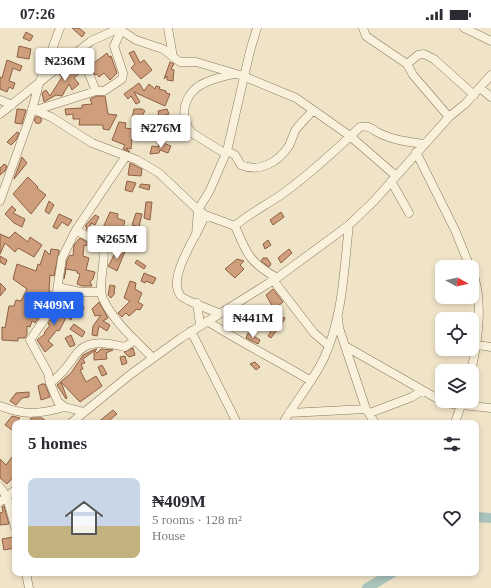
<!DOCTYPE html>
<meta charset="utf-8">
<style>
body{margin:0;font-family:"Times New Roman",serif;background:#f7f7f7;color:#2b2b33;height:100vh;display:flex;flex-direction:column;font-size:15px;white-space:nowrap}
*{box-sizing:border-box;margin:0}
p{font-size:13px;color:#7c7c81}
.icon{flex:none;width:22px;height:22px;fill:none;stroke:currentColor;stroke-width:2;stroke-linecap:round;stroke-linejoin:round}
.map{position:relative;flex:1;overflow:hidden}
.side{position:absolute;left:12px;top:392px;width:467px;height:156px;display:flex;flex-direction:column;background:#fff;border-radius:8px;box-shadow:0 2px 6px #0003}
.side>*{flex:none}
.needle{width:26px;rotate:98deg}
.controls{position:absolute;left:435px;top:232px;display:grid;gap:8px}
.controls a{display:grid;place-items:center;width:44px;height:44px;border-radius:8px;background:#fff;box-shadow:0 2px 6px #0003;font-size:20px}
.price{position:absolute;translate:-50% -34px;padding:0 9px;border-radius:4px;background:#fff;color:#222;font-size:13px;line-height:26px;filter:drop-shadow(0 1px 2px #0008)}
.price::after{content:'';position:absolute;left:50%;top:24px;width:12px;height:9px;margin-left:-6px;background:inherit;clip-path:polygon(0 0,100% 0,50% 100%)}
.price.current{background:#2563eb;color:#fff}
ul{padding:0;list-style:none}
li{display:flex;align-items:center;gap:12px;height:100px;padding:0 16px}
li span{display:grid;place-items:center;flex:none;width:112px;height:80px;border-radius:8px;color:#555}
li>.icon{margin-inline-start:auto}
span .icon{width:48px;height:48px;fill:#fffc;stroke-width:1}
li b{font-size:17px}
h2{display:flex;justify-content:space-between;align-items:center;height:48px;padding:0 16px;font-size:17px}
.status{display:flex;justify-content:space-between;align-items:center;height:28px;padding:0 20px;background:#fff;direction:ltr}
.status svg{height:11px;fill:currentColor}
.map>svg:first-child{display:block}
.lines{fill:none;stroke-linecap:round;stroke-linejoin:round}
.river{stroke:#a9c4bc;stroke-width:10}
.building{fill:#cf9f7d;stroke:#8d5f41}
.minor-casing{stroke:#8d765c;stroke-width:9}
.minor{stroke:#faf1dc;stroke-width:8}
</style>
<div class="status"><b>07:26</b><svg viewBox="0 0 49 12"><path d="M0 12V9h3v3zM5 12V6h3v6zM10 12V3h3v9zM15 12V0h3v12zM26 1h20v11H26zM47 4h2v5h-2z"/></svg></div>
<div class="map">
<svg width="491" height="560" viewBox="0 0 491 560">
<rect width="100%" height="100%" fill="#f0e4c8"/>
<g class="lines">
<path class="river" d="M476,489L491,490
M367,560L392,545"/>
</g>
<path class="building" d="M72,0H79L85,5L82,9Z
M26,4L33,8L30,13L23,10Z
M19,18L31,21L29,31L17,29Z
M134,23L140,35L144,32L152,42L141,51L131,40L135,36L129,25Z
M107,25L109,29L111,28L117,45L110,52L104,45L99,49L97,46L95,47L90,38Z
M7,32L22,38L20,43L13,40L9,53L15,55L13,61L9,59L7,64L0,61V49L2,50Z
M74,34L81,44L74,50L79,56L72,62L69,56L62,68L56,67L44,74L42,65L46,62L50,68L62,49L59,46Z
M170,34L174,36L171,41L174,42L173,53L167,52V48L164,51Z
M139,55L144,63L149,56L155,61L156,58L160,59L159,61L166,63V65L170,66L165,78L134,64L140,74L136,76L131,68L128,71L124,66Z
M97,68H105L108,86L117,87L109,102L103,101V97H79L80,91H73V86L66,87L65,81L82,80V77L92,76L90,71Z
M17,81L26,82L22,96L15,95Z
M134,81H142L145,83L140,91L132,90Z
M167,81L169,86L159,89L158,83Z
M34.5 92a3.5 3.5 0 1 1 7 0a3.5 3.5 0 1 1-7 0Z
M119,94L126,95L125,100L133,101L131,121L126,120L130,124L123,121L125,117L112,112Z
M17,104L19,105L16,112L11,117L7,114Z
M160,114L171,118L168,125L160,122L159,125L150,126L152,118L158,119Z
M22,129L27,135L14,151Z
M130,135L142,141L141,148L128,147Z
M4,136L7,138L5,143L0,147V140Z
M28,149L38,159L37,160L46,167L31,186L13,166Z
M127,153L136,155L132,164L125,162Z
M141,156L150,157L149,162L139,159Z
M49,173L54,177L49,186L45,183Z
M146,174H152L150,192L144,190Z
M12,178L16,182L13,185L25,191L22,199L14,195L5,186Z
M110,184L118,186L117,190L125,193L122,203L136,208L134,215L101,204Z
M281,184L284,189L273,197L270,192Z
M136,185L142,186L139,199L132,197Z
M59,186L72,192L68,198L62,194L57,201L53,199Z
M95,187L99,189L95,197L91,195L89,203L86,201L87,199L85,198Z
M15,204L28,214L30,209L42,217L34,229L18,220L15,224L5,215L0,226V206L9,210Z
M80,210L90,216V218L84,217L83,228L89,230L86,242L95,244L93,251L90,254L92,258H82L77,256L80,246L77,245V243L66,241L64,251L67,232L70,227L73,228L74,217Z
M268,212L271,217L265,221L263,216Z
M122,219L126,221L117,243L108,238L109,237L114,227L117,229Z
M51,221L59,222V224L54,248L50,247L49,263L51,264V267L39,289L35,295L32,293L30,299L27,298V306L25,310H18V313L2,312V299L5,300L9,278H14L16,272L21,273L27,261L13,251L17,236L36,243L38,236L40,237L45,222L50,227Z
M289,221L292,225L281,235L278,230Z
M0,228L7,232L5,237L0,234Z
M263,230H267L271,236L269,239L261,233Z
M237,231L244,233L240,237L244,241L235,250L225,241Z
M137,232L146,238L144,241L135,235Z
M144,245L156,250L153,256L146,253L145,255L141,253Z
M130,253L136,255L135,261L142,265L138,274L143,277L140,282L137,281L129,288L126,285L122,289L118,285L130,273L124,270Z
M0,255L6,261L0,268Z
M110,257L115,258L114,264L115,265L111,270L108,267Z
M273,261L283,274L274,281L266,267Z
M62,266L70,267L69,271L64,270L58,280L68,286L59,303L57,302L48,313L53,317L45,324L37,312L45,306L44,305L50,297L48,296L61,272Z
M81,272L84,281L73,287L71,292L67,289L71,283L78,279L76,274Z
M99,274L108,290L103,293L110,297L107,303L99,298L97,308L92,307L93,298L101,287L95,288L92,281Z
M284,289L285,291L271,310L268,308L275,297Z
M74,296L85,304L82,309L70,301Z
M248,305L260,312L258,316L246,310Z
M71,307L75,317L70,319L65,310Z
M133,320L135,327L129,329L124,324Z
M95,321H97L95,323L97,325L101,321L113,322L106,325L107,331L94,332V323L83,331L85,335L81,336L83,341L80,342L86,354L96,348L102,358L80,374L61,354L67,370L66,371L57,357L71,345L83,327Z
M125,328L127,335L122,337L120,329Z
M255,334L260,339L256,342L250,336Z
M102,337L107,346L102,348L98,339Z
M42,356H45L50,369L41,372L38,358Z
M29,364V369L22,370L16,377L10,373L16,365Z
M113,382L117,386L106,395H97Z
M12,388L20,390L15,395V404L5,397Z
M31,390H42L49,395H33L30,392Z
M12,429L15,432V447L7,456L0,450V431L6,437Z
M4,478L9,496L0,497V485L3,484L2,479Z
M13,509L15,520L4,522L2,511Z"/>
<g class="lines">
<g class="minor-casing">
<path id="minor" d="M168,0L173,29
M363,0L366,8L373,13L407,36L413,47L449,89
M464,0L491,13
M119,1L136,12L163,21L180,34H196L203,36L243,48L296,70L350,108L396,148
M75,25L89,46L96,63
M407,36L418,27L424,26L434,31L474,67
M480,60L491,69
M0,72L12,77
M32,81L51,89L92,115L137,132L159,145L198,182L205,187L235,198C247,226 249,234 277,250
M36,82L96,63H104L122,51L123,45L114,18L121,3
M0,86L91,13L120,0
M227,123L235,127L241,137C260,145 278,134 289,118C291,113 293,108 295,103C300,95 308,89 313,82
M416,124L455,202L470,239
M226,126L192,105C181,93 182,75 193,63C202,53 221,49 234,46
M391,153L409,185
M0,173L30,89L39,56L60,0
M205,187C198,207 167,248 180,267C182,271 213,283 219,285
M235,198C249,185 269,176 285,164C312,144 336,122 360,99C367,97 371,100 377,104C392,112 408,114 424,116
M76,202C84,207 94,211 100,217C110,225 96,255 103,271C114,294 135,312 153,330
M196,207L198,182L210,162L227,123L250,23L257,0
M273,252L314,305L328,317
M58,259L80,264H101
M197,275L200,297
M338,290L339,300L366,381L375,395
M207,293C241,315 277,332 311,353
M191,303L237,395
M478,317L491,319
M345,318L445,375L461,377L462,373
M471,343C478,315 484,270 472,243
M50,355C83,332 69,305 125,319L135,312
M0,378C26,388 39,386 65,379
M84,384L65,379L58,374L50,355L48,345L30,312L44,292L56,269L62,230L76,202L126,128
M289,385L366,381
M370,385L412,369L422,363
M71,395L131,346L181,310L277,250L349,197L374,173L449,89L465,76L491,47
M283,395C296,373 313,353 324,330C343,289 344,240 349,197
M455,395L461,377L491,380
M0,459L7,469L15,499
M0,474L15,462
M26,545L29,560"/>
</g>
<use href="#minor" class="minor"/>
</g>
</svg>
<div class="controls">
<a><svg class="needle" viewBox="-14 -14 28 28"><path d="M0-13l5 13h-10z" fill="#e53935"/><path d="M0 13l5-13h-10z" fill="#7c7c81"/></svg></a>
<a><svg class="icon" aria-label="locate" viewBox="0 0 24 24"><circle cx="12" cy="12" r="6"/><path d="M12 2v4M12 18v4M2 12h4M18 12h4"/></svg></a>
<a><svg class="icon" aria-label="layers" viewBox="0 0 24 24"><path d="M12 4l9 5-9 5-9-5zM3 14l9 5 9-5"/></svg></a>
</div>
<b class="price" style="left:65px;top:54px">₦236M</b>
<b class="price" style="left:161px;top:121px">₦276M</b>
<b class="price" style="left:117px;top:232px">₦265M</b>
<b class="price current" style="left:54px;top:298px">₦409M</b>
<b class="price" style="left:253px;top:311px">₦441M</b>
<section class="side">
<h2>5 homes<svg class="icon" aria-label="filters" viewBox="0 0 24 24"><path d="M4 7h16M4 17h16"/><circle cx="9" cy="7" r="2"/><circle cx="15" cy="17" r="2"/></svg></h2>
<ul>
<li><span style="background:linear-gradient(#c9d6e8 60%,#c2b280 0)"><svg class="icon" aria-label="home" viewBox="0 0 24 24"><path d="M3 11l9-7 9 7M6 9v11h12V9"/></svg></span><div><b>₦409M</b><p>5 rooms · 128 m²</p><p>House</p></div><svg class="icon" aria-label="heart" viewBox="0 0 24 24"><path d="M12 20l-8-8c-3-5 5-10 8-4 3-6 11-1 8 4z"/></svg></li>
</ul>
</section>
</div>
